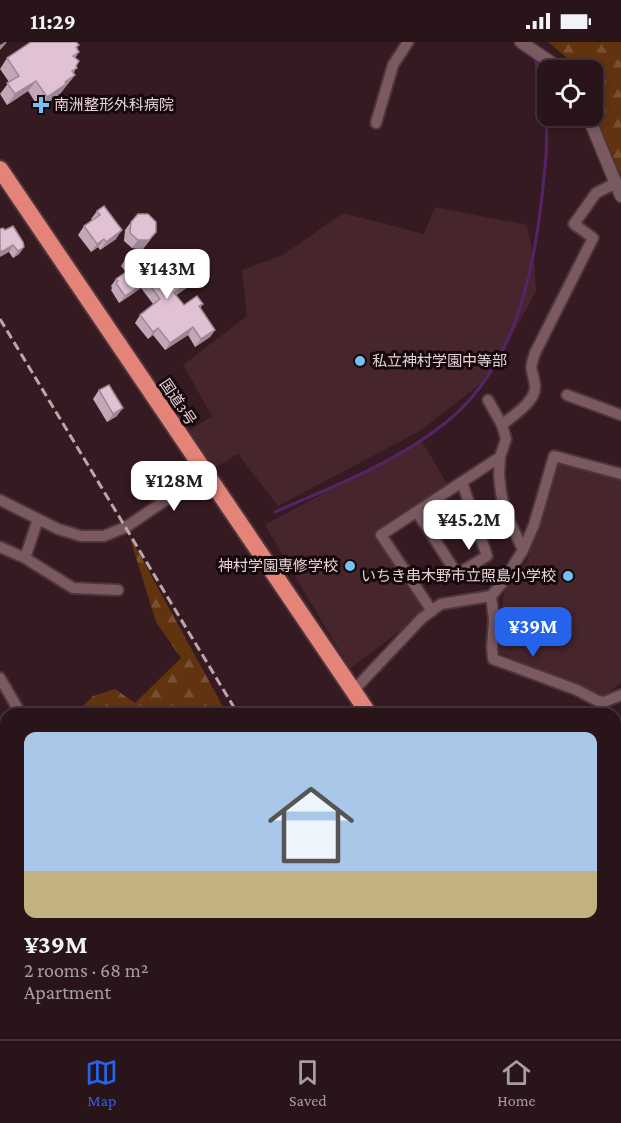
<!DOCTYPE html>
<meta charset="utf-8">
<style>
body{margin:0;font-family:"Crimson Pro","Noto Sans JP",serif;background:#301d22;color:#f1f3f6;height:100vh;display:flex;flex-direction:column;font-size:22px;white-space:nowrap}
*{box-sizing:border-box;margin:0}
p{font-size:20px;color:#a59ea2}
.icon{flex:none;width:33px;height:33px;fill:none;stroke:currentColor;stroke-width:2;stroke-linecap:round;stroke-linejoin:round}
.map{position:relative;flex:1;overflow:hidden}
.side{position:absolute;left:0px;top:666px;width:621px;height:332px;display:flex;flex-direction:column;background:#281419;border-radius:18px 18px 0 0;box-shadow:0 3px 9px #0003,0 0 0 2px #443338}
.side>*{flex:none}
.tools{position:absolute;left:537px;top:18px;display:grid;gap:12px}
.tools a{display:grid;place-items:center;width:66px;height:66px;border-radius:12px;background:#281419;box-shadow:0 3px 9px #0003,0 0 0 2px #443338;font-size:30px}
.price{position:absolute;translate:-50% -51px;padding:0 14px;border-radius:12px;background:#fff;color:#222;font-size:20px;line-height:39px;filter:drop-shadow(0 2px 3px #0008)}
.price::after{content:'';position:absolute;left:50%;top:36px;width:18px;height:14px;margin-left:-9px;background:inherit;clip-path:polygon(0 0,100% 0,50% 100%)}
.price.selected{background:#2563eb;color:#fff}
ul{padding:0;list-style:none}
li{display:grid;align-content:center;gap:12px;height:318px;padding:0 24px}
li+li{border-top:2px solid #443338}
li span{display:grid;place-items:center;height:186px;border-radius:12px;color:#555}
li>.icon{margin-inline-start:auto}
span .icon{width:108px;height:108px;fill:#fffc;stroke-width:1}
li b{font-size:26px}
.status{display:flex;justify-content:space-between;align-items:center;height:42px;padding:0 30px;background:#281419;direction:ltr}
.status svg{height:16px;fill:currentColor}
.tab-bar{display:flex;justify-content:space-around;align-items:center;height:84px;border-top:2px solid #443338;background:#281419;font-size:16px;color:#a59ea2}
.tab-bar a{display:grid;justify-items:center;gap:3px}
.tab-bar .selected{color:#2563eb}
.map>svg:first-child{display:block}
.built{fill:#46252c}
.forest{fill:url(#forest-firs)}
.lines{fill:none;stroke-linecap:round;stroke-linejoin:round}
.stream{stroke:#542466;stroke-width:3}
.minor-casing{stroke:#4c353c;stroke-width:14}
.tertiary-casing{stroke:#4c353c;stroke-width:15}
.secondary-casing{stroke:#4c353c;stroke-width:16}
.trunk-casing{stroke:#4c353c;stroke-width:20}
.minor{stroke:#7a5960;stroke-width:10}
.tertiary{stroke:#7a5960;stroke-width:12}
.secondary{stroke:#a26969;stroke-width:14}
.trunk{stroke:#e48478;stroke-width:16}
.rail{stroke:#bca6ab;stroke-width:3;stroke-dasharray:9 4.5;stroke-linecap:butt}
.wall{fill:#c2a7b7}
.shaded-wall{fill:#9e8895}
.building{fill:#e1c2d5;stroke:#9e8895;stroke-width:1.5}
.poi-dot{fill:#76c0f7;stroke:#15090c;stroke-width:2}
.labels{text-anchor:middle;stroke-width:6;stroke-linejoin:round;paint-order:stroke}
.poi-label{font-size:15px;fill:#e6d2d6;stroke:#15090c;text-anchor:start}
.street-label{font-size:15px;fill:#e6d2d6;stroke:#15090c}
</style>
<div class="status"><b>11:29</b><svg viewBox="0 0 49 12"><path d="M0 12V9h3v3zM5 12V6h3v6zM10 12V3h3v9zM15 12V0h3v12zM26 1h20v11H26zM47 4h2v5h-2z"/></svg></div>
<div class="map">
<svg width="621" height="997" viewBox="0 0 621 997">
<defs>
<pattern id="forest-firs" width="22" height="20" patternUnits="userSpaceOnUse" patternTransform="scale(1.5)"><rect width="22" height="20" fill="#61330e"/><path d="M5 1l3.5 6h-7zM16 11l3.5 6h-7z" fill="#785030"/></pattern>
</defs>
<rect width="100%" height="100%" fill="#361a21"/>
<path class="built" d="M435,165L527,183L534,217L536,249L509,299L483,340L420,389L278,464L238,412L214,426L189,389L212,374L183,323L247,274L242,228L283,213L343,171L424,192Z
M421,398L449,445L385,486L435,562L350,627L265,483Z
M557,420L621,438V641L602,655L496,609L504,550L527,519Z"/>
<path class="forest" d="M548,0H621V134L593,68L592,28H576L573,21Z
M129,493L227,672H75L93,654L115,647L135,661L181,616L156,580Z
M6,771V805L2,820L6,826V992H42L36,997H5L0,979V776Z"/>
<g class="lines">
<path class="stream" d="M275,470C334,444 393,422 444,382C513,328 533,236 542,154C545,127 548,104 546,76C545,55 537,35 535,14"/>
<g class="minor-casing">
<path id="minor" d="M376,81L393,23L408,0
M567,353L621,373
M488,358L502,383L506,397L500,415L499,433L501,451L505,469L523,508
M502,383C513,373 536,360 535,344C533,326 528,331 535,311L593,196L574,182L596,151L614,142
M0,458L58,487L81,494H104L126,485L185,445L203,429
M417,470L457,532L487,514L462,440
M0,505L25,516L73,546L118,548
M25,516L38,477
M491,554L494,578L492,606L493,617L577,648L598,659L604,660L621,653
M432,569L381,493L500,415
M0,636L21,672
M353,649L422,576L441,562L491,554L503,540L523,508L534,483L554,414L621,432
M0,745L6,740
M615,883L621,884
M95,992L96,997
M260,992L263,997
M419,992L422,997
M110,997L119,992
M345,997L354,992"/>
</g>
<g class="tertiary-casing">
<path id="tertiary" d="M521,0L562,28
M588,74L621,154"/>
</g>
<g class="secondary-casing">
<path id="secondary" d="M615,778L621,777"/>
</g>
<g class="trunk-casing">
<path id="trunk" d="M0,127L369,672
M587,992L591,997"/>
</g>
<use href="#minor" class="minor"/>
<use href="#tertiary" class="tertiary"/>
<use href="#secondary" class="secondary"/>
<use href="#trunk" class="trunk"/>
<path class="rail" d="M0,277L238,672
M436,992L439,997"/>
</g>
<path class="wall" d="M79,3L77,6L79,10L75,16L76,24L74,31L75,33L59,53L39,66L28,49L7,63L0,52L9,40L0,27L7,16Z
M97,169L116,197L100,208L98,205L91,210L78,193L84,184L92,178L91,177Z
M131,180L156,190L143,207L132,206L124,199L125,188Z
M5,188L24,205L19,212L13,216L9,210Z
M126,216L162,240L194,241L176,253L184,263L203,262L200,266L215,288L210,295L195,305L188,293L165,308L153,293L148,297L135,281L140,273L153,262L141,246L119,261L111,248L112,246L111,244L116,237L126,230L121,224Z
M99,348L117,374L107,380L93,357Z"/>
<path class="shaded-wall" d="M5,0H7L2,6L0,8V3Z
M75,33L59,53L39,66L47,55Z
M36,39L28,49L7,63L15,52Z
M122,188L116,197L100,208L106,200Z
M156,190L143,207L132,206L138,198Z
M104,197L98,205L91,210L97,202Z
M13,203L9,210L0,215V209Z
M24,205L19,212L13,216L18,209Z
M199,233L194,241L169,258L174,251Z
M147,239L141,246L119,261L125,254Z
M193,285L188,293L165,308L170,301Z
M158,286L153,293L148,297L153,290Z
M215,288L210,295L195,305L201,297Z
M123,366L117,374L107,380L113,372Z"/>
<path class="building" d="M31,0H76L79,3L76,5L79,10L73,14L79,19L76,24L77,26L72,29L75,33L65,40L66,42L47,55L36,39L15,52L7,41L19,34L7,16Z
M104,164L122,188L106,200L104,197L97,202L84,184L100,173L97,169Z
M138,172H148L156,180V190L149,198H138L130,191L131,180Z
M13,184L23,200L24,205L18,209L13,203L3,209H0V187L3,186L5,188Z
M137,208L162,240L190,220L199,233L174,251L184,263L197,254L203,262L199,264L215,288L201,297L193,285L170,301L158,286L153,290L140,273L160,257L147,239L125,254L116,241L118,239L116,237L133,225L126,216Z
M109,343L123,366L113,372L99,348Z"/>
<g class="poi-dot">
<path d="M38 54h6v6h6v6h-6v6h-6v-6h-6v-6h6z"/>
<circle cx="360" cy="319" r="6"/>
<circle cx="350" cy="524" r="6"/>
<circle cx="568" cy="534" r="6"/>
</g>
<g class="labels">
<g class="poi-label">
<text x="54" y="68">南洲整形外科病院</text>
<text x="372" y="324">私立神村学園中等部</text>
<text x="338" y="529" text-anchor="end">神村学園専修学校</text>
<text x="556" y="539" text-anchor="end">いちき串木野市立照島小学校</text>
</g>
<g class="street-label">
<text transform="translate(178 360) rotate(56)" y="5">国道3号</text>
</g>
</g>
</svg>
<div class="tools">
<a><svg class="icon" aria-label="locate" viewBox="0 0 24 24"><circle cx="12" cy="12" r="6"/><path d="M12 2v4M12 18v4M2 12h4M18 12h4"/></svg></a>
</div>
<b class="price" style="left:167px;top:258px">¥143M</b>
<b class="price" style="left:174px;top:470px">¥128M</b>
<b class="price" style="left:469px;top:509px">¥45.2M</b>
<b class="price selected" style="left:533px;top:616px">¥39M</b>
<section class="side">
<ul>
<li><span style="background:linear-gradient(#a9c7e8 75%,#c2b280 0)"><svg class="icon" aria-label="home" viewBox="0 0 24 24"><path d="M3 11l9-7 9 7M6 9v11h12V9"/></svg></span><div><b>¥39M</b><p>2 rooms · 68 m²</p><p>Apartment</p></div></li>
</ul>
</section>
</div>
<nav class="tab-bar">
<a class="selected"><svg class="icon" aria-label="map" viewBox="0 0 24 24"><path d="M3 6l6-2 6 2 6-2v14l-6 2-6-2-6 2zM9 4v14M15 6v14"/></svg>Map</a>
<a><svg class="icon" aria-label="saved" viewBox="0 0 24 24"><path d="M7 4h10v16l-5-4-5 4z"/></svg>Saved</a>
<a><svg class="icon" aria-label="home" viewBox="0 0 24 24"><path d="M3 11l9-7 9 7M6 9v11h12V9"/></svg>Home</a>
</nav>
